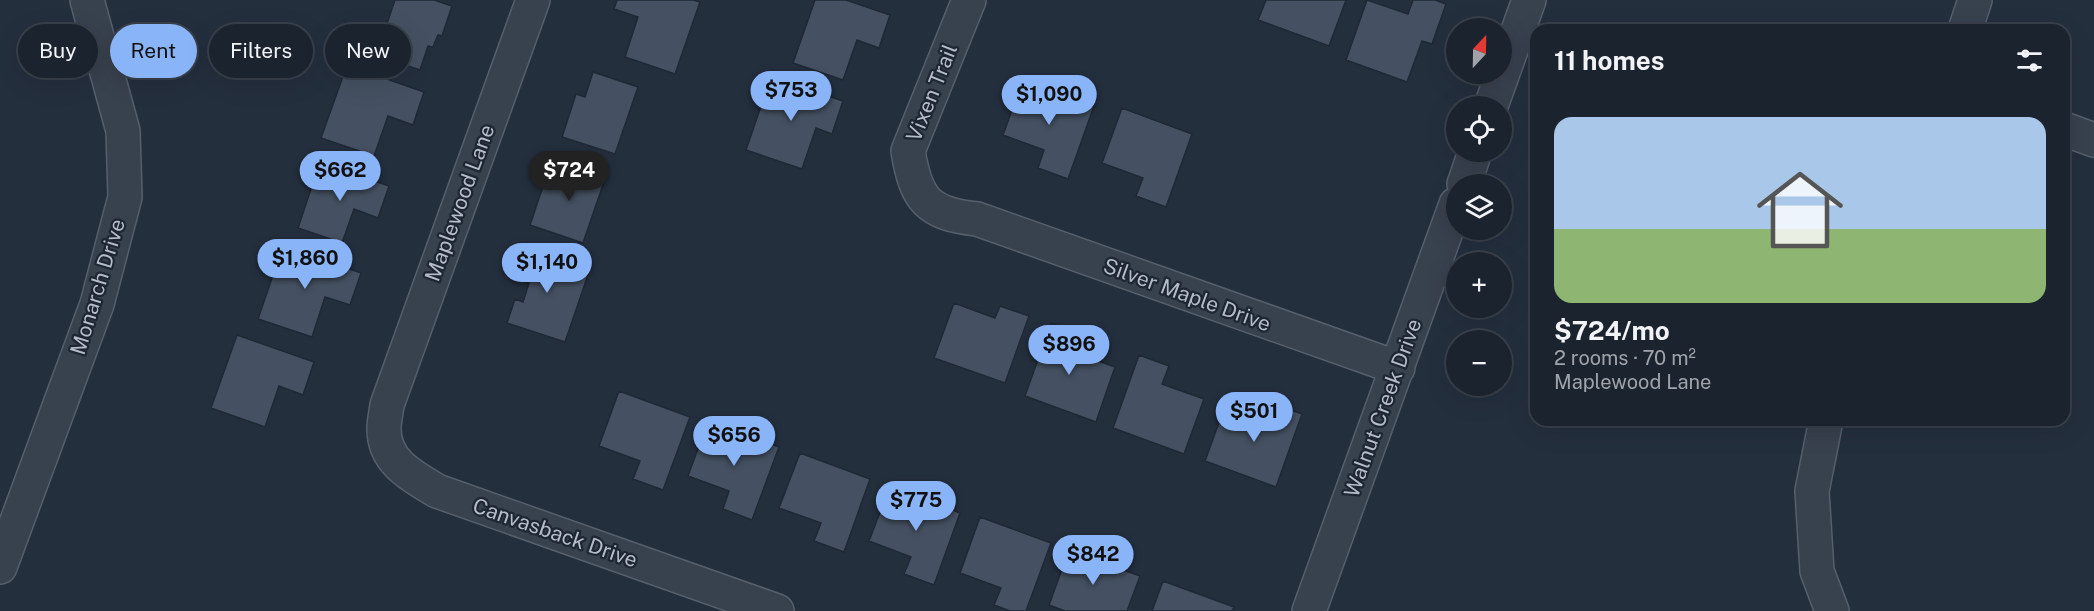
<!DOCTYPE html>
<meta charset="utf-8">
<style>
body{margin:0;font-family:"Public Sans",sans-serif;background:#242b36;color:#f1f3f6;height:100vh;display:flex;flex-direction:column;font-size:22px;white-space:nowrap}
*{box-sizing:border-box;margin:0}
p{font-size:20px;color:#a0a4aa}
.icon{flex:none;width:33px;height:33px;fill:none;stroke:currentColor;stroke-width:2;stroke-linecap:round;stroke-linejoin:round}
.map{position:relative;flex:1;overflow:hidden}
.drawer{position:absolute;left:1530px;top:24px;width:540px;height:402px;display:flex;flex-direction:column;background:#1b232e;border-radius:18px;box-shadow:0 6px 24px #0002,0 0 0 2px #39404a}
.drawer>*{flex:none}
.banner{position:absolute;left:18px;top:24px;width:570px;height:54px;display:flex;gap:12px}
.needle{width:39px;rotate:22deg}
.fabs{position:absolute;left:1446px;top:18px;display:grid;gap:12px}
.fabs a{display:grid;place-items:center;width:66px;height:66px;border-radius:50%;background:#1b232e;box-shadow:0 6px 24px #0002,0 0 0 2px #39404a;font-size:30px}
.price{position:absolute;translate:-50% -51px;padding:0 14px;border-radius:21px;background:#8ab4f8;color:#111;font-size:20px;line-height:39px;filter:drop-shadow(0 2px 3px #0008)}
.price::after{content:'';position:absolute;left:50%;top:36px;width:18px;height:14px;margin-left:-9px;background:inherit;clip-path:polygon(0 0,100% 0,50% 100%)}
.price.active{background:#222;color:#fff}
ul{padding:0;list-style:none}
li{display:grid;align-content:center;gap:12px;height:318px;padding:0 24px}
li+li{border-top:2px solid #39404a}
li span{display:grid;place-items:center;height:186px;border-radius:18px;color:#555}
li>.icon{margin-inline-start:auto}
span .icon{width:108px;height:108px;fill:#fffc;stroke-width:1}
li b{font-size:26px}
h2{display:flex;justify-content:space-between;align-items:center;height:72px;padding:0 24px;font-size:26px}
.pill{padding:0 21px;border-radius:27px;background:#1b232e;box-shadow:0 6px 24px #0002,0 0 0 2px #39404a;font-size:21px;line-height:54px}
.pill.active{background:#8ab4f8;color:#111}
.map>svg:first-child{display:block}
.building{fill:#455162;stroke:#1f2835;stroke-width:1.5}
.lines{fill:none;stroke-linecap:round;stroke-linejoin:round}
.minor-casing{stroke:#565f6c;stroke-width:36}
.minor{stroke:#38414e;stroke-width:33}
.labels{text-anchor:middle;stroke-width:4.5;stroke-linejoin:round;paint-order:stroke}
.street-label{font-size:21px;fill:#b4bcc9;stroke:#1d2633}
</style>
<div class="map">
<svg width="2094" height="611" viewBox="0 0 2094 611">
<rect width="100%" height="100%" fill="#242f3e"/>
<path class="building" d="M395,0H434L452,6L442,36L438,35L433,47L428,46L420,70L376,55Z
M617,0H693L700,2L675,74L625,57L638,17L614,9Z
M815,0H846L890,15L879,48L857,40L843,80L793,63Z
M1266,0H1346L1329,46L1258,20Z
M1367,0L1408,14L1413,0H1435L1446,4L1432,44L1422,41L1407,82L1346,60Z
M347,65L424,92L413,125L388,116L374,156L321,138Z
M593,72L638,87L615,154L562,137L576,94L585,97Z
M771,77L843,101L832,134L816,128L802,169L746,150Z
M1023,80L1094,106L1068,179L1038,168L1044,150L1003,135Z
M1122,108L1192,134L1166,207L1136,196L1143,178L1102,163Z
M561,161L606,176L583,243L530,225L544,183L553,186Z
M320,162L389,186L378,218L354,209L342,243L298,228Z
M283,246L361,273L350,305L325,297L312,337L258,319Z
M522,246L590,269L565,342L507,323L515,299L523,302L529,283L511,277Z
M954,303L995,318L1000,306L1029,316L1005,383L934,358Z
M1051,323L1081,334L1074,352L1115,367L1096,422L1025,396Z
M237,335L314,362L303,395L279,386L265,427L211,408Z
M1139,355L1169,366L1162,384L1204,399L1184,454L1113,428Z
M619,391L690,417L663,490L633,479L640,461L599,446Z
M1272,403L1302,414L1276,487L1205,461L1225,406L1266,421Z
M708,421L779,447L752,520L723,509L729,491L688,476Z
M800,453L870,479L844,552L814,541L821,523L779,508Z
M890,486L960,513L934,585L904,574L911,557L869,541Z
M980,517L1051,543L1026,611H1010L994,605L1001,588L960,573Z
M1069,550L1140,576L1127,611H1065L1049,605Z
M1163,581L1234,607L1232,611H1152Z"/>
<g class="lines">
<g class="minor-casing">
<path id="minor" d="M533,0L387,405C386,413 384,421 384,429C384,462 412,476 437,491L777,611
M969,0L908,151C916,199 927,214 977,219L1398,368
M1965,30L1975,0
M1491,106L1529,0
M2064,129L2094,140
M1464,184L1475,152
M1826,420L1812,491L1817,571L1832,611
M0,567L97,304L125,197L123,131L87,0
M1309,611L1456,204"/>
</g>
<use href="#minor" class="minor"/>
</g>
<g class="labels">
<g class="street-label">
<text transform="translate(932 93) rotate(-68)" y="7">Vixen Trail</text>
<text transform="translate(460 203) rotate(-70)" y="7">Maplewood Lane</text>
<text transform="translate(98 287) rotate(-73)" y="7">Monarch Drive</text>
<text transform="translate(1187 295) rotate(20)" y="7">Silver Maple Drive</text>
<text transform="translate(1383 408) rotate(-70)" y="7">Walnut Creek Drive</text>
<text transform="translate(555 533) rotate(19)" y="7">Canvasback Drive</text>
</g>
</g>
</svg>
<div class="fabs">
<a><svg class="needle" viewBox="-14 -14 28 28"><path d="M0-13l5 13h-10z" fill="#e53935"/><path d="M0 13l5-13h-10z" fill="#a0a4aa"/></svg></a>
<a><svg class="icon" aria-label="locate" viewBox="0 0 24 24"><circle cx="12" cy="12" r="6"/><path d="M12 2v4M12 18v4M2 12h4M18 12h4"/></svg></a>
<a><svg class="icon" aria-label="layers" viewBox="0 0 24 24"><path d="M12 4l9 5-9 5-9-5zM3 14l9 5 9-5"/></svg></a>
<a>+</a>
<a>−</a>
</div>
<b class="price" style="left:791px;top:122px">$753</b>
<b class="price" style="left:1049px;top:126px">$1,090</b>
<b class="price" style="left:340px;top:202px">$662</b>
<b class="price active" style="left:569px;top:202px">$724</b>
<b class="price" style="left:305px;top:290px">$1,860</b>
<b class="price" style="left:547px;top:294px">$1,140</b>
<b class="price" style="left:1069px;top:376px">$896</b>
<b class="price" style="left:1254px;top:443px">$501</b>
<b class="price" style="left:734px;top:467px">$656</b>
<b class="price" style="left:916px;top:532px">$775</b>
<b class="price" style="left:1093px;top:586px">$842</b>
<div class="banner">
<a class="pill">Buy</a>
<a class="pill active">Rent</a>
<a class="pill">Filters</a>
<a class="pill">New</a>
</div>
<section class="drawer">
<h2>11 homes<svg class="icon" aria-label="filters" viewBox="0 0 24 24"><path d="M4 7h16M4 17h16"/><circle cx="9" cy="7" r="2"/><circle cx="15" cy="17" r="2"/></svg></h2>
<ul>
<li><span style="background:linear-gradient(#a9c7e8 60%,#8fb573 0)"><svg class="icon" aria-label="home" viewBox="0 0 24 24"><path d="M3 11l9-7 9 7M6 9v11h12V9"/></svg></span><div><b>$724/mo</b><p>2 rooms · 70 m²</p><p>Maplewood Lane</p></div></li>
</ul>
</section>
</div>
